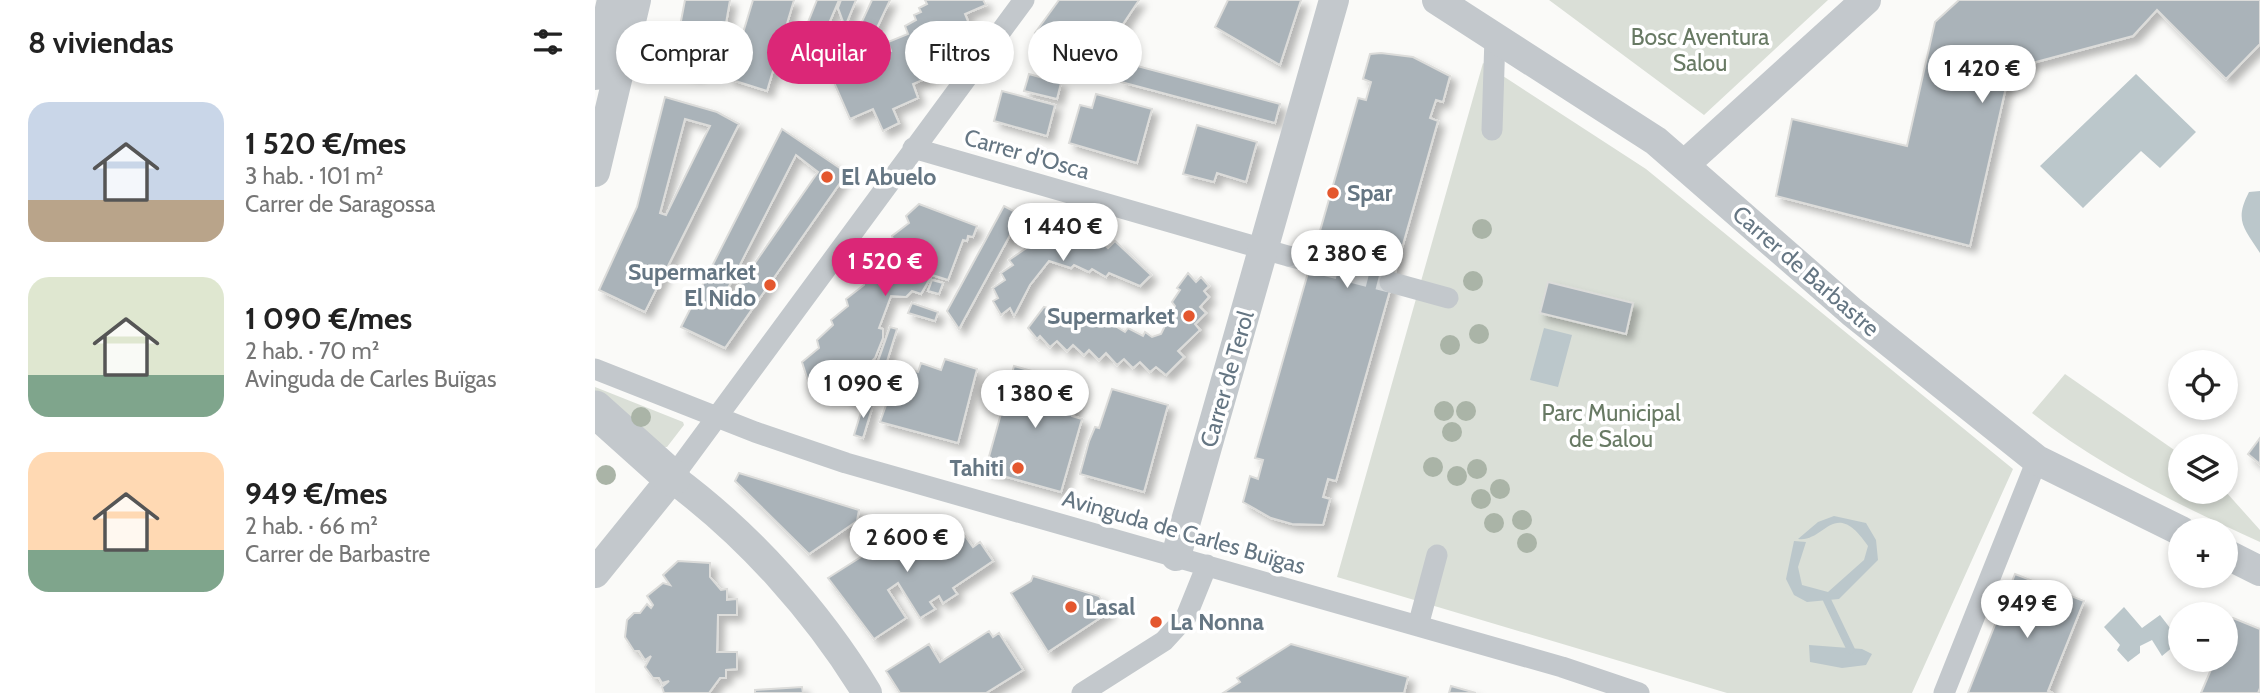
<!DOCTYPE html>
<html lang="es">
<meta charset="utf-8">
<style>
body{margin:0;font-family:Cabin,sans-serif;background:#f6f6f6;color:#222;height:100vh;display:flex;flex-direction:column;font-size:26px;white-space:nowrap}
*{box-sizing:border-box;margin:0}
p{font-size:23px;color:#767676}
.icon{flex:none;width:38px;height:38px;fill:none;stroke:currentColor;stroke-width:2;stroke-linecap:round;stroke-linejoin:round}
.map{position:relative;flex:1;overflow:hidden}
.details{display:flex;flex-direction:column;background:#fff;width:595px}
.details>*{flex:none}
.banner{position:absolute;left:21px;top:21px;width:665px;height:63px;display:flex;gap:14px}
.fabs{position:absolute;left:1573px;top:350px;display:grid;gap:14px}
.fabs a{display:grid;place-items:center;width:70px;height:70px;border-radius:50%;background:#fff;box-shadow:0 4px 10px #0003;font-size:35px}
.price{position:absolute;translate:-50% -60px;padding:0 16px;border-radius:24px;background:#fff;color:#222;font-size:23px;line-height:46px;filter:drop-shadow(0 2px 4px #0008)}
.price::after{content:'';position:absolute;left:50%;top:42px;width:21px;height:16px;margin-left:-10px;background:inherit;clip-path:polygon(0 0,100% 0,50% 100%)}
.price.selected{background:#db2777;color:#fff}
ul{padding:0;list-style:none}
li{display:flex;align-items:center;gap:21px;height:175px;padding:0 28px}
li span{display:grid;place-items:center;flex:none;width:196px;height:140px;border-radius:21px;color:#555}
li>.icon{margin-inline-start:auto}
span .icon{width:84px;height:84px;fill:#fffc;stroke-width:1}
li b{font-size:30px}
h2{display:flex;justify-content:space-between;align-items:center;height:84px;padding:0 28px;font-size:30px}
.pill{padding:0 24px;border-radius:32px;background:#fff;box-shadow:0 4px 10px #0003;font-size:24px;line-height:63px}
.pill.selected{background:#db2777;color:#fff}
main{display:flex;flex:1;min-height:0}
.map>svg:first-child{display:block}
.green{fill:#dadfd7}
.water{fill:#bbc7cb}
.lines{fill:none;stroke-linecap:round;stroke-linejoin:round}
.stream{stroke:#bbc7cb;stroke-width:8}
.building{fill:#aab3b9;stroke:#dcdcda;stroke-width:2;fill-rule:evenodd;filter:url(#shadow)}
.pedestrian-tunnel{stroke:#d5d9db;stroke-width:21;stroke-dasharray:21 10;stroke-linecap:butt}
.pedestrian{stroke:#c3c8cc;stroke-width:21}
.minor{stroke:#c3c8cc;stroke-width:30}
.tertiary{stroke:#c3c8cc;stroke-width:37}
.tree{fill:#aab4a7}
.poi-dot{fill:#e4572e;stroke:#fff;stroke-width:2.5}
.labels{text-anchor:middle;stroke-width:7;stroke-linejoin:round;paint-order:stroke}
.park-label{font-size:23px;fill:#687a64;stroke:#fff}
.street-label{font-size:23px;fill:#657683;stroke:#fff}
.poi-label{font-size:23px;font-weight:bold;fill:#657683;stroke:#fff;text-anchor:start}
</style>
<main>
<section class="details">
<h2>8 viviendas<svg class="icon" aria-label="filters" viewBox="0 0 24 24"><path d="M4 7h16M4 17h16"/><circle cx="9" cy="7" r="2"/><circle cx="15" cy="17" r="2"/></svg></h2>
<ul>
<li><span style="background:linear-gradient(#c9d6e8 70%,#b9a48a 0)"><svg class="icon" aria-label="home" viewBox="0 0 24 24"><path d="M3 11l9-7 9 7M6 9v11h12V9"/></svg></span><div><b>1 520 €/mes</b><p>3 hab. · 101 m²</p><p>Carrer de Saragossa</p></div></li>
<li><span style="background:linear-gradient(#dfe7d0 70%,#7fa58c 0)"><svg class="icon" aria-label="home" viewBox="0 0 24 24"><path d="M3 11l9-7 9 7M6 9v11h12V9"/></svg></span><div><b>1 090 €/mes</b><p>2 hab. · 70 m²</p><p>Avinguda de Carles Buïgas</p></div></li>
<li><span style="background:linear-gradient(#ffd9b3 70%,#7fa58c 0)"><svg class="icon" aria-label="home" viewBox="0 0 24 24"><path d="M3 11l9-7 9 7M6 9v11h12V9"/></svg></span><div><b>949 €/mes</b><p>2 hab. · 66 m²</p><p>Carrer de Barbastre</p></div></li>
</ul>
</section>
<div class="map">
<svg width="1665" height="693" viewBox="0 0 1665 693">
<defs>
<filter id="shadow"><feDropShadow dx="6" dy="6" stdDeviation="3.5" flood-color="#0004"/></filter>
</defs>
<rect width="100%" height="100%" fill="#fafaf8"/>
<path class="green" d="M954,0H1233L1109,115Z
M888,63L1051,169L1418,469L1317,693H1132L742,577Z
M1470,374L1585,454L1586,492H1631L1665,530V542C1586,506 1505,467 1437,413Z
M0,387L88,422L89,425L72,447H68L0,399Z"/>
<path class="water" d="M1541,74L1601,132L1565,168L1546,151L1488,208L1445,166Z
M1665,191V253C1649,228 1639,221 1654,192Z
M949,328L977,335L963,387L935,380Z
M1239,516L1271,523L1281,540L1283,560L1244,599L1212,602L1199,595L1191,579L1199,541L1211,542L1203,567L1207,585L1233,592L1269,560L1273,546C1239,496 1230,543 1203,539L1223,522Z
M1529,607L1547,628L1565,615L1585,641L1567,656L1557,640L1545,646V653L1533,662L1522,650L1525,645L1509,627Z
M1214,645L1267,649L1277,654L1271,665L1247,668L1215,662Z"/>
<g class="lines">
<path class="stream" d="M1232,600L1256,650"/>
</g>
<path class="building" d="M90,0H135L127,47L118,45L115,60L105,58L102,74L77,68Z
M158,0H199L172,91L134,79Z
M222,0H244L221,54L203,47Z
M246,0H261L250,27L243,8Z
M277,0H295L273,47L254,49Z
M330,0H388L391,5L370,14L375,26L353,36L358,50L334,61L339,75L318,84L323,98L298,109L304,123L288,131L278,109L255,119L234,71L261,60L265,69L271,66L274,74L278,72L276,68L292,59L290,54L296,51L293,42L313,34L310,26L321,20L319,15L326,12L324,8L332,4Z
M464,0H544L499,68L440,33Z
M633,0H706L685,65L620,27Z
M1364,0H1665V44L1631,79L1562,10L1538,36L1430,65L1411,87L1375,246L1181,196L1197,119L1312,146L1340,22Z
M786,53L818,57L855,76L848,102L841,100L835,118L843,121L741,481L733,479L728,497L735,499L728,525L697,524L676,518L648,502L655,476L663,479L668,460L660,458L763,98L771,100L776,82L768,79L775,54Z
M531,63L685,104L680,123L526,82Z
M434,74L466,83L462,99L429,91Z
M407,91L460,105L452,136L399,121Z
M501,94L557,109L542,163L474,143L485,105L497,108Z
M70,97L122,112L144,124L50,312L4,290L42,207ZM90,119L115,126L71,215L65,213Z
M602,125L662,142L651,182L622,173L619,182L588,174Z
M187,129L252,173L130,348L86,327ZM201,155L223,172L135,299L129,296Z
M324,204L382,226L378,237L373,236L372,241L368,240L353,280L337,275L326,294L317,291L311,297L296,296L284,328L288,329V338L280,358L275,363L277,368L271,373L267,394L261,400L240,393L239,387L232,390L214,384L207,362L224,348L222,340L238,325L236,320L253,306L251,299L269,285L267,278L286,263L284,256L299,243L297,236L314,223L311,216Z
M409,206L426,215L364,329L352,311Z
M456,223L462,232L471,228L481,238L487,234L496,243L503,238L513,248L520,241L556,275L545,286L514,273L511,277L497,269L494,272L479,265L476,268L454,261L435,285L419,316L415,308L406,315L398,301L403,298L398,288L410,280L406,273L418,265L414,260L439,243L435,235Z
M593,273L601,282L606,277L614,286L609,291L614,297L605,307L611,313L600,324L605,330L583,351L589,357L571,375L561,367L555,372L545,362L538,368L529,359L522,365L511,353L504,360L494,350L489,355L478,345L472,351L462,341L455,347L445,336L442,339L433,328L449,307L515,326L517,324L530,332L533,328L548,336L550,332L557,337L566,334L580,306L577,302L585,290L582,288Z
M337,280L348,283L344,294L333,291Z
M953,282L1038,303L1031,334L945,313Z
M317,303L343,312L340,321L313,313Z
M295,327L302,329L285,384L276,381Z
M350,359L382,369L363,443L285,422L305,366L323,372L326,363L346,370Z
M419,366L477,382L474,394L482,396L477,416L487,419L466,492L390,471L407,410L419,413L422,402L402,394L408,375L416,377Z
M517,389L573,405L549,492L485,474L494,441L500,427L504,428Z
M269,402L278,405L268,438L259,435Z
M1665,438V464L1653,454Z
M144,473L264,510L262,521L214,554L140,481Z
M320,523L361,536L367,532L378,547L385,542L398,561L358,588L362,594L348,603L344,596L335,602L340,609L325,618L303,583L293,590L311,618L279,639L233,578L280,548L276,541L290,533L294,539Z
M83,561L115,563V577L126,590L132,589V600L142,599V615H123L122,652H142V669L131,670V678H125L114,693H69L67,687L74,681L67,683L64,678H58L50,667L56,656L50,660L44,651H39L30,637L32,620L39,613H45L52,604L56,608L58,605L52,596L68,583L75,585L68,575Z
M1420,574L1489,601L1453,691L1458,693H1373Z
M438,576L504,596L514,612L453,652L416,593L436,581Z
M1638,618L1665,629V688L1663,693H1606L1620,660H1631V634Z
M394,631L398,637L404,633L428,670L391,693H305L291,671L334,644L345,662Z
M696,644L813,677L809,693H628L645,682L642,678Z
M856,686L881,693H854Z
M207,687L208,693H160V690Z"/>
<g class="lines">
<path class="pedestrian-tunnel" d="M693,256L795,282"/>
<path class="pedestrian" d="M897,130L900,37
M318,148L693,256
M795,282L853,298
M0,369L160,432L251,463L967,667L1044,693
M77,478L429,0
M823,626L842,555
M487,693L569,641L591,617L612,565
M1349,693L1442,460"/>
<path class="minor" d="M842,0L1061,141L1257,312L1442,460L1586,531
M0,75L17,0
M1089,165L1271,0
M0,172L41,0
M1631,554L1665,571
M581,556L739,0
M0,573L77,478C153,534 223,612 272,693"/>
<path class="tertiary" d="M0,409L77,478"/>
</g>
<g class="tree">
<circle cx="887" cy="229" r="10"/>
<circle cx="878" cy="281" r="10"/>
<circle cx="884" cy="334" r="10"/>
<circle cx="855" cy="345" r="10"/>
<circle cx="849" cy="411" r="10"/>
<circle cx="871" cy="411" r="10"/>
<circle cx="46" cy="417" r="10"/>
<circle cx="857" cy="432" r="10"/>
<circle cx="838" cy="467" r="10"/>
<circle cx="882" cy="469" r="10"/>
<circle cx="11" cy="475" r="10"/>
<circle cx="862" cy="476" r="10"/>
<circle cx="905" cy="489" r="10"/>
<circle cx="886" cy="499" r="10"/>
<circle cx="927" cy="520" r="10"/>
<circle cx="899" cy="523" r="10"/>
<circle cx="932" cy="543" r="10"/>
</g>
<g class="poi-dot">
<circle cx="232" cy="177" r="7"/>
<circle cx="738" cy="193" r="7"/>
<circle cx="175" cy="285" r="7"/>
<circle cx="594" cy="316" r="7"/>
<circle cx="423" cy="468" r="7"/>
<circle cx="476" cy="607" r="7"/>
<circle cx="561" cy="622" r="7"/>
</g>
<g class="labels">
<g class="park-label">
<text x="1105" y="45">Bosc Aventura<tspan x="1105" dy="26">Salou</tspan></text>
<text x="1016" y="421">Parc Municipal<tspan x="1016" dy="26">de Salou</tspan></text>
</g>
<g class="street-label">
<text transform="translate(432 154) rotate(16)" y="8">Carrer d'Osca</text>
<text transform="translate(1211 271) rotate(41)" y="8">Carrer de Barbastre</text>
<text transform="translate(632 379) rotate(-74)" y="8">Carrer de Terol</text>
<text transform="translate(589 532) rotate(16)" y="8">Avinguda de Carles Buïgas</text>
</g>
<g class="poi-label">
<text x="246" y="185">El Abuelo</text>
<text x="752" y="201">Spar</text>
<text x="161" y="280" text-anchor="end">Supermarket<tspan x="161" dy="26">El Nido</tspan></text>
<text x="580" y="324" text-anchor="end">Supermarket</text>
<text x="409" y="476" text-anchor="end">Tahiti</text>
<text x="490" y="615">Lasal</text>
<text x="575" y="630">La Nonna</text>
</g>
</g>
</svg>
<div class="fabs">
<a><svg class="icon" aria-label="locate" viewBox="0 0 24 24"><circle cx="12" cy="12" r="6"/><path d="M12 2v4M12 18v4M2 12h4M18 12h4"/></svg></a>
<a><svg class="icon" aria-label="layers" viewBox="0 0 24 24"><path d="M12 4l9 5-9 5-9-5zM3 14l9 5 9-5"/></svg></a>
<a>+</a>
<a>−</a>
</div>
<b class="price" style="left:1387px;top:105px">1 420 €</b>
<b class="price" style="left:468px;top:263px">1 440 €</b>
<b class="price" style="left:752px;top:290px">2 380 €</b>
<b class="price selected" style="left:290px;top:298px">1 520 €</b>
<b class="price" style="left:268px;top:420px">1 090 €</b>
<b class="price" style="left:440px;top:430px">1 380 €</b>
<b class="price" style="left:312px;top:574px">2 600 €</b>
<b class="price" style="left:1432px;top:640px">949 €</b>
<div class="banner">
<a class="pill">Comprar</a>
<a class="pill selected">Alquilar</a>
<a class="pill">Filtros</a>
<a class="pill">Nuevo</a>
</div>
</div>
</main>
